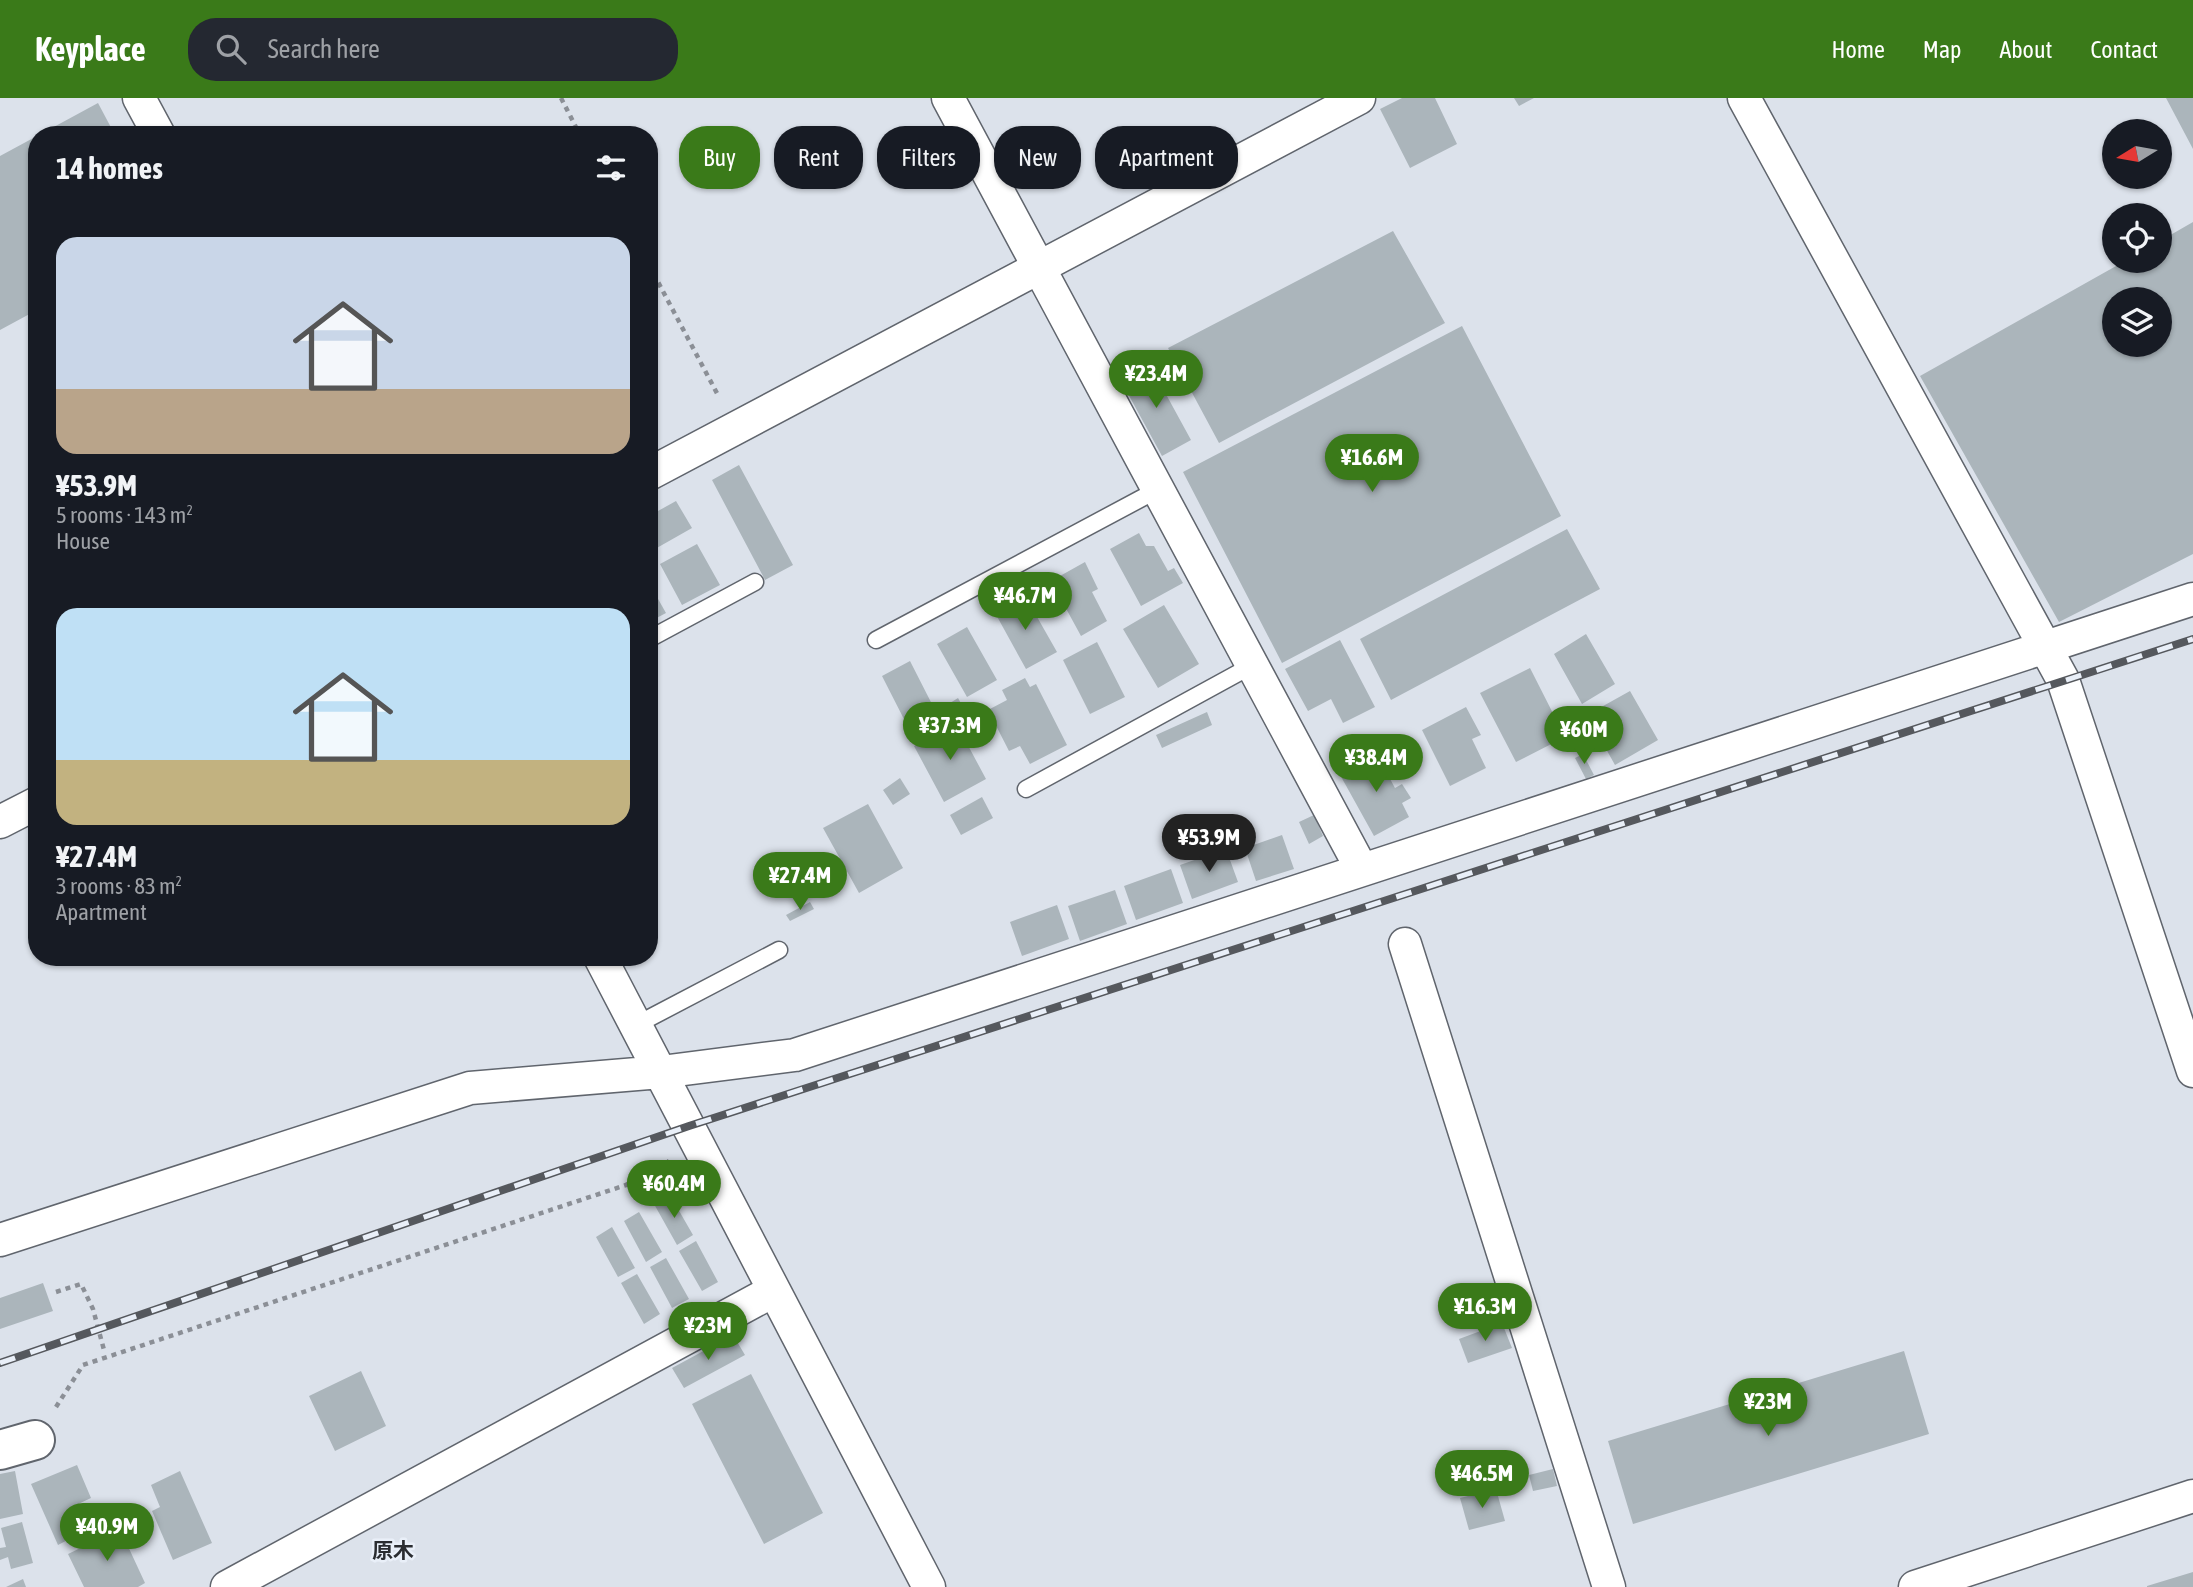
<!DOCTYPE html>
<meta charset="utf-8">
<style>
body{margin:0;font-family:"Asap Condensed","Noto Sans JP",sans-serif;background:#242831;color:#f1f3f6;height:100vh;display:flex;flex-direction:column;font-size:26px;white-space:nowrap}
*{box-sizing:border-box;margin:0}
p{font-size:23px;color:#9ea1a6}
.icon{flex:none;width:38px;height:38px;fill:none;stroke:currentColor;stroke-width:2;stroke-linecap:round;stroke-linejoin:round}
.map{position:relative;flex:1;overflow:hidden}
.sheet{position:absolute;left:28px;top:28px;width:630px;height:840px;display:flex;flex-direction:column;background:#171b24;border-radius:28px;box-shadow:0 2px 5px #0004}
.sheet>*{flex:none}
.top-card{position:absolute;left:679px;top:28px;width:665px;height:63px;display:flex;gap:14px}
.needle{width:46px;rotate:259deg}
.controls{position:absolute;left:2102px;top:21px;display:grid;gap:14px}
.controls a{display:grid;place-items:center;width:70px;height:70px;border-radius:50%;background:#171b24;box-shadow:0 2px 5px #0004;font-size:35px}
.price{position:absolute;translate:-50% -60px;padding:0 16px;border-radius:24px;background:#3a7a19;color:#fff;font-size:23px;line-height:46px;filter:drop-shadow(0 2px 4px #0008)}
.price::after{content:'';position:absolute;left:50%;top:42px;width:21px;height:16px;margin-left:-10px;background:inherit;clip-path:polygon(0 0,100% 0,50% 100%)}
.price.on{background:#222;color:#fff}
ul{padding:0;list-style:none}
li{display:grid;align-content:center;gap:14px;height:371px;padding:0 28px}
li span{display:grid;place-items:center;height:217px;border-radius:21px;color:#555}
li>.icon{margin-inline-start:auto}
span .icon{width:126px;height:126px;fill:#fffc;stroke-width:1}
li b{font-size:30px}
h2{display:flex;justify-content:space-between;align-items:center;height:84px;padding:0 28px;font-size:30px}
.chip{padding:0 24px;border-radius:28px;background:#171b24;box-shadow:0 2px 5px #0004;font-size:24px;line-height:63px}
.chip.on{background:#3a7a19;color:#fff}
header{display:flex;align-items:center;gap:42px;box-sizing:border-box;height:98px;padding:0 35px;background:#3a7a19;color:#fff}
header strong{font-size:33px}
nav{display:flex;gap:38px;margin-inline-start:auto;font-size:24px}
.search{width:490px;height:63px;background:#242831;display:flex;align-items:center;gap:18px;box-sizing:border-box;padding:0 24px;border-radius:28px;color:#9ea1a6;font-size:26px}
.map>svg:first-child{display:block}
.building{fill:#abb5bb;fill-rule:evenodd}
.lines{fill:none;stroke-linecap:round;stroke-linejoin:round}
.lane-casing{stroke:#60656d;stroke-width:19}
.street-casing{stroke:#60656d;stroke-width:35}
.secondary-casing{stroke:#60656d;stroke-width:42}
.path{stroke:#8b8f96;stroke-width:4.5;stroke-dasharray:5 5;stroke-linecap:butt}
.lane{stroke:#fff;stroke-width:16}
.street{stroke:#fff;stroke-width:32}
.secondary{stroke:#fff;stroke-width:38}
.rail-casing{stroke:#55585d;stroke-width:8}
.rail{stroke:#e9eff8;stroke-width:5;stroke-dasharray:16;stroke-linecap:butt}
.labels{text-anchor:middle;stroke-width:5;stroke-linejoin:round;paint-order:stroke}
.quarter-label{font-size:21px;font-weight:bold;fill:#2a2c30;stroke:#e9eff8}
</style>
<header>
<strong>Keyplace</strong>
<div class="search"><svg class="icon" aria-label="search" viewBox="0 0 24 24"><circle cx="10" cy="10" r="6"/><path d="M15 15l6 6"/></svg>Search here</div>
<nav><a>Home</a><a>Map</a><a>About</a><a>Contact</a></nav>
</header>
<div class="map">
<svg width="2193" height="1489" viewBox="0 0 2193 1489">
<rect width="100%" height="100%" fill="#dce2eb"/>
<path class="building" d="M1402,0H1435L1457,46L1410,70L1380,11Z
M1514,0H1534L1519,8Z
M2166,0H2193V51Z
M98,5L115,37H39Z
M37,38V212L0,232V58Z
M2193,124V456L2059,524L1920,278L2125,163H2160V143ZM2114,201H2160V247H2114Z
M1393,133L1445,225L1219,345L1168,250Z
M1462,228L1561,418L1282,565L1183,374Z
M1150,267L1191,342L1162,358L1121,283Z
M739,367L793,467L765,482L712,382Z
M676,403L692,430L655,451L649,441V418Z
M1567,431L1600,491L1391,602L1360,541Z
M1139,435L1146,448H1154L1168,473L1174,470L1183,485L1141,508L1110,451Z
M697,446L720,487L682,507L660,466Z
M1085,464L1098,491L1092,494L1107,523L1081,538L1051,483Z
M649,485L666,515L649,524Z
M1024,496L1057,554L1026,571L994,513Z
M1164,507L1199,566L1158,590L1123,531Z
M967,529L997,582L967,599L937,546Z
M1586,536L1615,586L1582,606L1554,556Z
M1340,542L1375,609L1343,625L1331,601L1308,613L1285,571Z
M1097,544L1125,599L1090,616L1063,562Z
M910,563L937,616L909,631L882,578Z
M1530,570L1565,639L1516,664L1480,595Z
M1025,580L1030,589L1036,586L1067,647L1030,666L1020,648L1009,653L988,612L1007,602L1002,592Z
M1630,593L1658,642L1615,667L1587,617Z
M958,600L963,609L955,613L950,605Z
M1466,609L1481,637L1472,641L1486,670L1450,688L1422,632Z
M1207,614L1212,627L1162,650L1156,637Z
M956,625L986,681L944,704L914,648Z
M1376,655L1395,690L1402,686L1411,700L1402,705L1409,719L1374,738L1339,675Z
M1583,656L1594,677L1586,681L1575,660Z
M900,680L910,696L893,707L883,692Z
M982,699L993,720L961,737L950,717Z
M868,706L903,770L859,795L823,730Z
M1314,717L1323,738L1309,746L1299,724Z
M1282,737L1294,771L1256,783L1245,750Z
M1226,751L1238,784L1192,801L1180,767Z
M1171,771L1183,805L1136,822L1124,788Z
M1115,792L1127,826L1080,843L1068,808Z
M810,804L814,811L790,823L786,817Z
M1057,807L1069,841L1022,858L1010,824Z
M670,1097L693,1137L677,1147L654,1106Z
M639,1114L662,1154L646,1164L624,1123Z
M612,1129L635,1170L618,1179L596,1139Z
M696,1143L718,1184L702,1193L679,1153Z
M666,1160L689,1201L672,1210L650,1169Z
M637,1176L660,1216L644,1226L621,1185Z
M43,1185L53,1213L0,1231V1200Z
M1502,1225L1512,1250L1468,1265L1459,1241Z
M733,1237L745,1257L684,1290L672,1270Z
M1904,1253L1929,1336L1633,1426L1608,1343Z
M361,1273L386,1328L335,1353L309,1298Z
M751,1276L823,1415L764,1446L692,1306Z
M77,1367L91,1400L76,1407L87,1432L58,1447L31,1386Z
M1553,1371L1557,1388L1533,1393L1529,1377Z
M15,1373L23,1416L0,1421V1376Z
M180,1373L212,1445L173,1462L152,1413L160,1409L151,1387Z
M1496,1391L1505,1423L1469,1432L1460,1400Z
M22,1424L33,1465L11,1471L8,1459L0,1462V1450L6,1449L1,1430Z
M120,1431L145,1485L138,1489H84L68,1456Z
M2193,1474V1489H2147V1488Z
M23,1481L26,1489H6Z"/>
<g class="lines">
<g class="lane-casing">
<path id="lane" d="M649,541L755,484
M876,542L1157,392
M1026,691L1251,568
M636,927L779,852"/>
</g>
<g class="street-casing">
<path id="street" d="M139,0L159,37
M948,0L1361,770
M1744,0L2063,582L2193,973
M649,376L1359,0
M0,724L37,705
M1405,846L1609,1489
M600,859L929,1489
M0,1142L470,990L661,974L795,957L2193,501
M227,1489L773,1193
M1915,1489L2193,1398"/>
</g>
<g class="secondary-casing">
<path id="secondary" d="M0,1352L35,1342"/>
</g>
<path class="path" d="M561,0L580,37
M649,167L719,299
M56,1194L81,1186L93,1211L104,1252
M56,1309L83,1267L626,1087L669,1063"/>
<use href="#lane" class="lane"/>
<use href="#street" class="street"/>
<use href="#secondary" class="secondary"/>
<g class="rail-casing">
<path id="rail" d="M0,1265L689,1028L2193,541"/>
</g>
<use href="#rail" class="rail"/>
</g>
<g class="labels">
<g class="quarter-label">
<text x="393" y="1460">原木</text>
</g>
</g>
</svg>
<div class="controls">
<a><svg class="needle" viewBox="-14 -14 28 28"><path d="M0-13l5 13h-10z" fill="#e53935"/><path d="M0 13l5-13h-10z" fill="#9ea1a6"/></svg></a>
<a><svg class="icon" aria-label="locate" viewBox="0 0 24 24"><circle cx="12" cy="12" r="6"/><path d="M12 2v4M12 18v4M2 12h4M18 12h4"/></svg></a>
<a><svg class="icon" aria-label="layers" viewBox="0 0 24 24"><path d="M12 4l9 5-9 5-9-5zM3 14l9 5 9-5"/></svg></a>
</div>
<b class="price" style="left:1156px;top:312px">¥23.4M</b>
<b class="price" style="left:1372px;top:396px">¥16.6M</b>
<b class="price" style="left:1025px;top:534px">¥46.7M</b>
<b class="price" style="left:950px;top:664px">¥37.3M</b>
<b class="price" style="left:1584px;top:668px">¥60M</b>
<b class="price" style="left:1376px;top:696px">¥38.4M</b>
<b class="price on" style="left:1209px;top:776px">¥53.9M</b>
<b class="price" style="left:800px;top:814px">¥27.4M</b>
<b class="price" style="left:674px;top:1122px">¥60.4M</b>
<b class="price" style="left:1485px;top:1245px">¥16.3M</b>
<b class="price" style="left:708px;top:1264px">¥23M</b>
<b class="price" style="left:1768px;top:1340px">¥23M</b>
<b class="price" style="left:1482px;top:1412px">¥46.5M</b>
<b class="price" style="left:107px;top:1465px">¥40.9M</b>
<div class="top-card">
<a class="chip on">Buy</a>
<a class="chip">Rent</a>
<a class="chip">Filters</a>
<a class="chip">New</a>
<a class="chip">Apartment</a>
</div>
<section class="sheet">
<h2>14 homes<svg class="icon" aria-label="filters" viewBox="0 0 24 24"><path d="M4 7h16M4 17h16"/><circle cx="9" cy="7" r="2"/><circle cx="15" cy="17" r="2"/></svg></h2>
<ul>
<li><span style="background:linear-gradient(#c9d6e8 70%,#b9a48a 0)"><svg class="icon" aria-label="home" viewBox="0 0 24 24"><path d="M3 11l9-7 9 7M6 9v11h12V9"/></svg></span><div><b>¥53.9M</b><p>5 rooms · 143 m²</p><p>House</p></div></li>
<li><span style="background:linear-gradient(#bfe0f5 70%,#c2b280 0)"><svg class="icon" aria-label="home" viewBox="0 0 24 24"><path d="M3 11l9-7 9 7M6 9v11h12V9"/></svg></span><div><b>¥27.4M</b><p>3 rooms · 83 m²</p><p>Apartment</p></div></li>
</ul>
</section>
</div>
